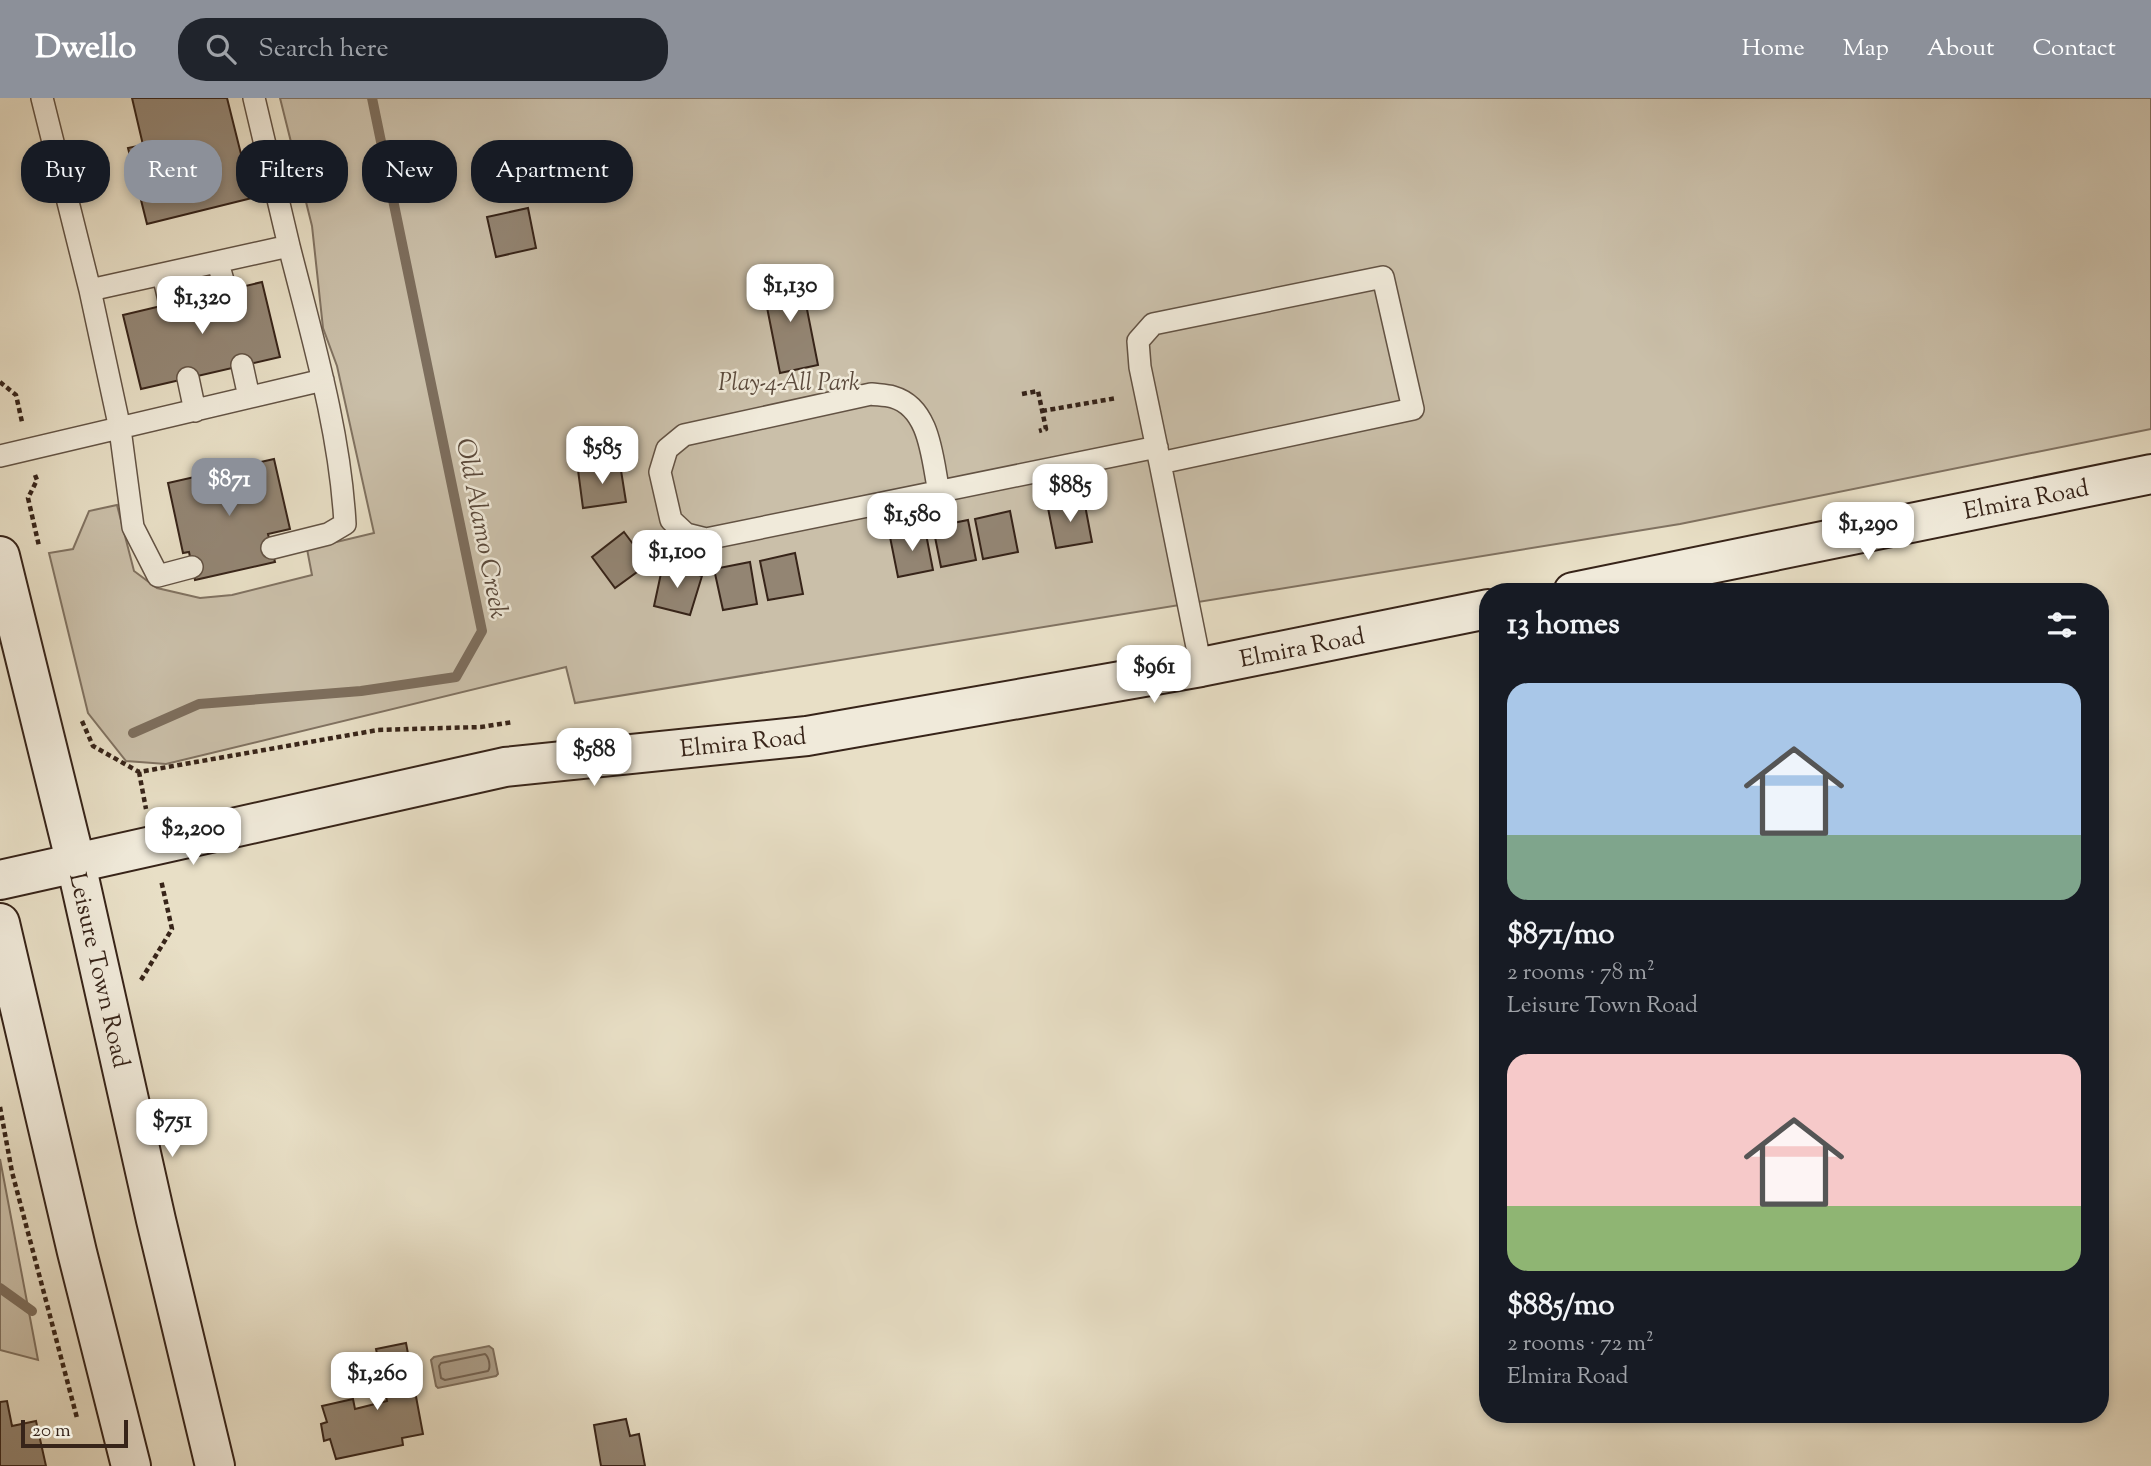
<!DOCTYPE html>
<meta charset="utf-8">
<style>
body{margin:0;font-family:"Sorts Mill Goudy",serif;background:#20242c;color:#f1f3f6;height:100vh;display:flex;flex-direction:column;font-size:26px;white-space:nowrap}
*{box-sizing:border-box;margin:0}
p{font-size:23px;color:#9ea1a6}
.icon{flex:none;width:38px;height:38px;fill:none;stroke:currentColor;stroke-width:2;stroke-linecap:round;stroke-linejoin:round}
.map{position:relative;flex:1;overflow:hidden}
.sheet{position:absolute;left:1479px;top:485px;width:630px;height:840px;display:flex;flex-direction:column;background:#171b24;border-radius:28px;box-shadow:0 4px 10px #0003}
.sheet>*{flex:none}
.top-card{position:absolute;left:21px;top:42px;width:665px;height:63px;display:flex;gap:14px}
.scale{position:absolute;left:21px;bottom:18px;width:107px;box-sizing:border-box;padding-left:7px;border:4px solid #372419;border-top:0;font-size:19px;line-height:24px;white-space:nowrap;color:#372419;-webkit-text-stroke:5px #f0eada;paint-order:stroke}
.price{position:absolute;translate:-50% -60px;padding:0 16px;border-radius:14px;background:#fff;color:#222;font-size:23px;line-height:46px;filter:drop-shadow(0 2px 4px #0008)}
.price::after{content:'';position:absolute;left:50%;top:42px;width:21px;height:16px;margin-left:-10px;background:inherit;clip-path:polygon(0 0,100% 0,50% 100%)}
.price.on{background:#8c9099;color:#fff}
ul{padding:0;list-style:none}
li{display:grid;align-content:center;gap:14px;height:371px;padding:0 28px}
li span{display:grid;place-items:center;height:217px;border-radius:21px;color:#555}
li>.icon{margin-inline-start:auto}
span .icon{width:126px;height:126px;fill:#fffc;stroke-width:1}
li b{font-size:30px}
h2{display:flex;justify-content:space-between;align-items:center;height:84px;padding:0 28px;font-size:30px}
.chip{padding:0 24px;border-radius:28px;background:#171b24;box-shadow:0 4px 10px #0003;font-size:24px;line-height:63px}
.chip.on{background:#8c9099;color:#fff}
header{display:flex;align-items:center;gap:42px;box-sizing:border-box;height:98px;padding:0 35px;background:#8c9099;color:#fff}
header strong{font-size:33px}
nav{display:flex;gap:38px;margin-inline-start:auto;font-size:24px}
.search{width:490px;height:63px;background:#20242c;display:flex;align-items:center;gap:18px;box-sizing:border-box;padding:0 24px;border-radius:28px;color:#9ea1a6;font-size:26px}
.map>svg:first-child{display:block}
.green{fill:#cabfa9;stroke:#807261;stroke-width:2}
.water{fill:#ac9f8b;stroke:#7d6e5d;stroke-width:2}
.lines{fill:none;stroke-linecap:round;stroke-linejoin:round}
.shore{stroke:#726252;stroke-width:2}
.stream{stroke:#7d6e5d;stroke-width:10}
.building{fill:#938573;stroke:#372419;stroke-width:2}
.lane-casing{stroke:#635344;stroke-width:24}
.secondary-casing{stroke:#372419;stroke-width:42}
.path{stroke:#372419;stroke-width:4.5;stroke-dasharray:5 3.5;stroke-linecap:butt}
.lane{stroke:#f0eada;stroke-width:21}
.secondary{stroke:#f0eada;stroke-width:38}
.labels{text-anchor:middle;stroke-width:5;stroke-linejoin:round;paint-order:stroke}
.park-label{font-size:24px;font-style:italic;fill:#5c4b3d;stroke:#f0eada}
.street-label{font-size:24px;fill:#372419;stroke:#f0eada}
.water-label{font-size:26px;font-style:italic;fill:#5a493b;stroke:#f0eada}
</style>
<header>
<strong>Dwello</strong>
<div class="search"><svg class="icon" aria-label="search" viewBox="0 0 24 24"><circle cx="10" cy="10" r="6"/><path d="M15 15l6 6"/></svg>Search here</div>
<nav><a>Home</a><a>Map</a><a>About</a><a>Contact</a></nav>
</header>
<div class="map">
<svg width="2151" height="1368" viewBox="0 0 2151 1368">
<rect width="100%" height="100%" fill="#e8dfc6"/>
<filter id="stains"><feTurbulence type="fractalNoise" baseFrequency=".00286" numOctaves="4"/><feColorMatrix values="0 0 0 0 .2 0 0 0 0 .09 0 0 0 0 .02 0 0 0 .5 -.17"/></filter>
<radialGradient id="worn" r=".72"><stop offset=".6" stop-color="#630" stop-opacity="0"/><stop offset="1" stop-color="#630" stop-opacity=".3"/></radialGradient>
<path class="green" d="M280,0H2151V331L1680,426L575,605L566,569L166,666L126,663L88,615L49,455L73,451L89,413L117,407L134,473L157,490L200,500L232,497L312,477L307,451L374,435L337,268L323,230L312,128Z
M0,1061L38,1262L0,1252Z"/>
<path class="water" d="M489,1248L493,1251L498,1276L496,1278L438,1290L436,1288L431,1262L434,1259Z"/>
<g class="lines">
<path class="shore" d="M485,1256C489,1259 491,1269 488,1273L445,1282L441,1280L439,1268L441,1265Z"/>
<path class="stream" d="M133,635L199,606L361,593L456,579L482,533L372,0
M0,1190L32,1213"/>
</g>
<path class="building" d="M132,0H227L252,100L147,126L128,50L143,47Z
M528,110L536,150L496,159L487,119Z
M800,176L818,267L780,275L762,184Z
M262,184L280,259L141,291L123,217Z
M274,361L290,431L268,436L275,464L195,482L189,454L183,455L168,385Z
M620,366L626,404L583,410L578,372Z
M1084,402L1092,444L1056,450L1048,410Z
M1010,413L1018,454L983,461L975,421Z
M968,422L976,462L941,469L933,429Z
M925,431L933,472L898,479L890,439Z
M624,434L648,466L615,490L592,459Z
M795,455L803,496L768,502L760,463Z
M750,464L757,506L723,512L714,471Z
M663,466L702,478L690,517L654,508Z
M406,1245L423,1336L402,1340L403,1347L336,1361L330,1341L324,1343L321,1326L327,1324L322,1308L353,1301L355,1311L387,1303L376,1251Z
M7,1303L12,1328L36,1323L46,1368H0V1304Z
M626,1321L630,1338L639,1336L645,1368H601L594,1327Z"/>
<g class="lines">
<g class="lane-casing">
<path id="lane" d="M42,0L90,192
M254,0L289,148
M218,165L226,193
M163,177L170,206
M242,267L249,299
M188,280L195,313
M0,358L323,282
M1160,365L1140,269L1138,243L1153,226L1383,179L1413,311L1160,365L1201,569
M939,394C932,362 931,310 893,299C886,297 878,297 871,296L684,337L667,351L660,374L671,422L686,436L706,441L1157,349
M192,469L158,478L133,429L120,331L90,192L289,148C312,239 340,332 345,426L328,436L272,450"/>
</g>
<g class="secondary-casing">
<path id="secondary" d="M0,458L76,766L156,1122L215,1368
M1573,494L2151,376
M0,782L505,669L807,638L1201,569L1488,511
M0,825L77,1154L131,1368"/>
</g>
<path class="path" d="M0,284L16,297L22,324
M1022,296L1038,293L1046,331L1039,333
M1042,313L1117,300
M35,377L37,382L28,400L39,448
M82,623L93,648L139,674L378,632L481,629L513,624
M139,674L146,711
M141,882L172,831L161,782
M0,1009L12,1074L77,1320"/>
<use href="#lane" class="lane"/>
<use href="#secondary" class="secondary"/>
</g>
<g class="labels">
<g class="park-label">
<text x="789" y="292">Play-4-All Park</text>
</g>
<g class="street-label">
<text transform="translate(2026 401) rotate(-11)" y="8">Elmira Road</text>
<text transform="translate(1302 549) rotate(-11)" y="8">Elmira Road</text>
<text transform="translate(743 644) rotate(-6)" y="8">Elmira Road</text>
<text transform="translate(100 872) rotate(77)" y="8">Leisure Town Road</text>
</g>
<g class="water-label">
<text transform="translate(483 430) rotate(79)" y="9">Old Alamo Creek</text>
</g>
</g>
<rect width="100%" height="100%" filter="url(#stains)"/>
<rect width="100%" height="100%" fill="url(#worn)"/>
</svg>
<div class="scale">20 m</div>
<b class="price" style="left:790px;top:226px">$1,130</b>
<b class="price" style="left:202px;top:238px">$1,320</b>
<b class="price" style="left:602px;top:388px">$585</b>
<b class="price on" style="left:229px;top:420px">$871</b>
<b class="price" style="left:1070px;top:426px">$885</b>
<b class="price" style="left:912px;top:455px">$1,580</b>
<b class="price" style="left:1868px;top:464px">$1,290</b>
<b class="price" style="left:677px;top:492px">$1,100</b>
<b class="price" style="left:1154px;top:607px">$961</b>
<b class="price" style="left:594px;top:690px">$588</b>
<b class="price" style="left:193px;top:769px">$2,200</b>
<b class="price" style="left:172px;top:1061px">$751</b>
<b class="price" style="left:377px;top:1314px">$1,260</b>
<div class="top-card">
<a class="chip">Buy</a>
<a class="chip on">Rent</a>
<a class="chip">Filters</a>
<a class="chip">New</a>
<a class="chip">Apartment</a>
</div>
<section class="sheet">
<h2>13 homes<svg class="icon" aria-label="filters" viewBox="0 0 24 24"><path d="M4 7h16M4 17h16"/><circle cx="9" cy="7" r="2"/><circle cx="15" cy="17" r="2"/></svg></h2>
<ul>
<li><span style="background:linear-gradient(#a9c7e8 70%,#7fa58c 0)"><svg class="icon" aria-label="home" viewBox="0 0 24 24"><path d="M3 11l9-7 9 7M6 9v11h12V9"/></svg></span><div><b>$871/mo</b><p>2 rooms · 78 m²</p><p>Leisure Town Road</p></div></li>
<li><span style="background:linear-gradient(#f6c9c9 70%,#8fb573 0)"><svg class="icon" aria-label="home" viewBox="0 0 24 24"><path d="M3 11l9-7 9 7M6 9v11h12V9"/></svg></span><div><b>$885/mo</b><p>2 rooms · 72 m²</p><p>Elmira Road</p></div></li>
</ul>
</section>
</div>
